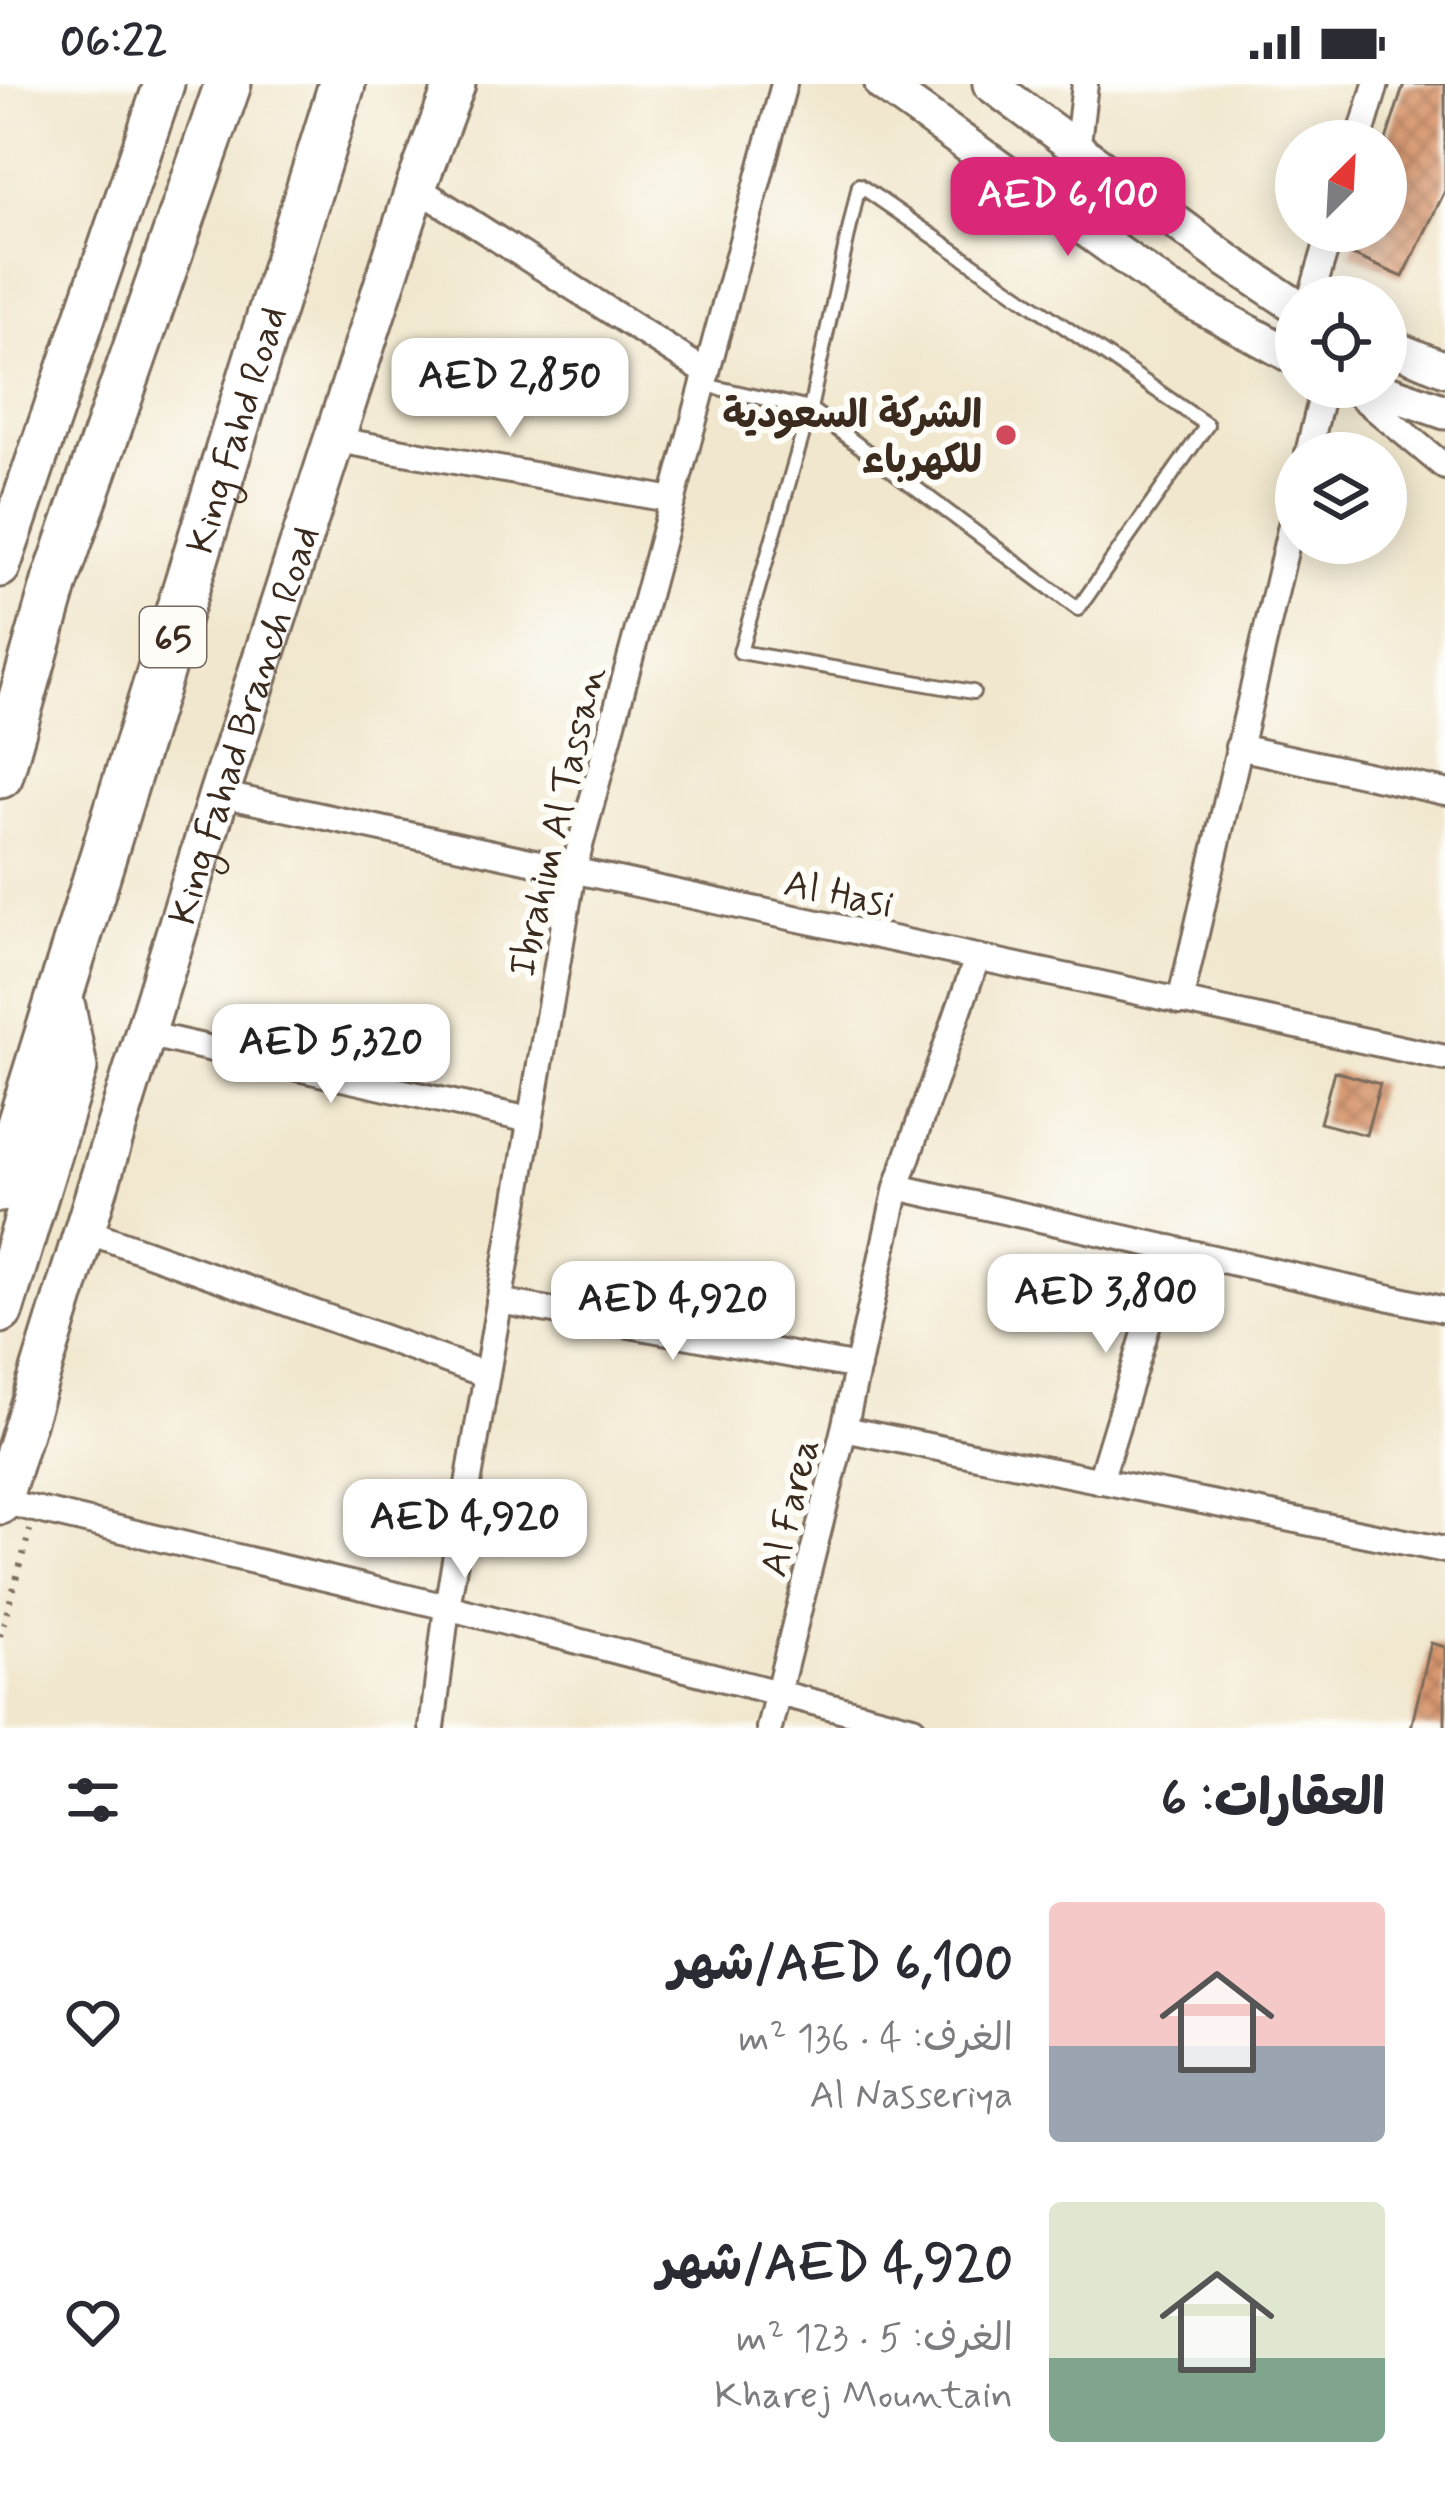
<!DOCTYPE html>
<html lang="ar">
<meta charset="utf-8">
<style>
body{margin:0;font-family:Mynerve,"Playpen Sans Arabic",sans-serif;background:#f7f7f7;color:#2b2b33;direction:rtl;height:100vh;display:flex;flex-direction:column;font-size:45px;white-space:nowrap}
*{box-sizing:border-box;margin:0}
p{font-size:39px;color:#7c7c81}
.icon{flex:none;width:66px;height:66px;fill:none;stroke:currentColor;stroke-width:2;stroke-linecap:round;stroke-linejoin:round}
.map{position:relative;height:1644px;overflow:hidden;direction:ltr}
.side{display:flex;flex-direction:column;background:#fff;flex:1}
.side>*{flex:none}
.needle{width:78px;rotate:24deg}
.tools{position:absolute;left:1275px;top:36px;display:grid;gap:24px}
.tools a{display:grid;place-items:center;width:132px;height:132px;border-radius:50%;background:#fff;box-shadow:0 6px 30px #0003;font-size:60px}
.price{position:absolute;translate:-50% -102px;padding:0 27px;border-radius:24px;background:#fff;color:#222;font-size:39px;line-height:78px;filter:drop-shadow(0 3px 6px #0008)}
.price::after{content:'';position:absolute;left:50%;top:72px;width:36px;height:27px;margin-left:-18px;background:inherit;clip-path:polygon(0 0,100% 0,50% 100%)}
.price.current{background:#db2777;color:#fff}
ul{padding:0;list-style:none}
li{display:flex;align-items:center;gap:36px;height:300px;padding:0 60px}
li span{display:grid;place-items:center;flex:none;width:336px;height:240px;border-radius:12px;color:#555}
li>.icon{margin-inline-start:auto}
span .icon{width:144px;height:144px;fill:#fffc;stroke-width:1}
li b{font-size:51px}
h2{display:flex;justify-content:space-between;align-items:center;height:144px;padding:0 60px;font-size:51px}
.status{display:flex;justify-content:space-between;align-items:center;height:84px;padding:0 60px;background:#fff;direction:ltr}
.status svg{height:33px;fill:currentColor}
.map>svg:first-child{display:block}
.building{fill:url(#building-cross-hatch)}
.lines{fill:none;stroke-linecap:round;stroke-linejoin:round}
.lane-casing{stroke:#7b6c5c;stroke-width:18}
.street-casing{stroke:#7b6c5c;stroke-width:30}
.secondary-casing{stroke:#7b6c5c;stroke-width:39}
.primary-casing{stroke:#7b6c5c;stroke-width:45}
.highway-casing{stroke:#7b6c5c;stroke-width:51}
.path{stroke:#7b6c5c;stroke-width:6;stroke-dasharray:3 9;stroke-linecap:butt}
.lane{stroke:#fff;stroke-width:12}
.street{stroke:#fff;stroke-width:24}
.secondary{stroke:#fff;stroke-width:33}
.primary{stroke:#fff;stroke-width:39}
.highway{stroke:#fff;stroke-width:45}
.poi-dot{fill:#d1495b;stroke:#fdfcf7;stroke-width:4.5}
.labels{text-anchor:middle;stroke-width:12;stroke-linejoin:round;paint-order:stroke}
.shield{fill:#fdfcf7;stroke:#75695f;stroke-width:3}
.shield-label{font-size:36px;font-weight:bold;fill:#3b2a1e}
.poi-label{font-size:39px;font-weight:bold;fill:#3b2a1e;stroke:#fdfcf7;text-anchor:end}
.street-label{font-size:39px;fill:#3b2a1e;stroke:#fdfcf7}
</style>
<div class="status"><b>06:22</b><svg viewBox="0 0 49 12"><path d="M0 12V9h3v3zM5 12V6h3v6zM10 12V3h3v9zM15 12V0h3v12zM26 1h20v11H26zM47 4h2v5h-2z"/></svg></div>
<div class="map">
<svg width="1445" height="1644" viewBox="0 0 1445 1644">
<defs>
<pattern id="building-cross-hatch" width="8" height="8" patternUnits="userSpaceOnUse" patternTransform="scale(3)"><rect width="8" height="8" fill="#d89870"/><path d="M0 0l8 8M0 8l8-8" fill="none" stroke="#b07c5b"/></pattern>
</defs>
<rect width="100%" height="100%" fill="#fdfcf7"/>
<filter id="ink" filterUnits="userSpaceOnUse"><feTurbulence type="fractalNoise" baseFrequency=".00833" numOctaves="2"/><feDisplacementMap in="SourceGraphic" scale="24" xChannelSelector="R" yChannelSelector="G"/><feConvolveMatrix kernelMatrix="1 2 1 2 8 2 1 2 1" color-interpolation-filters="sRGB"/></filter>
<filter id="wash" filterUnits="userSpaceOnUse"><feTurbulence type="fractalNoise" baseFrequency=".004" numOctaves="4" result="noise"/><feDisplacementMap in="SourceGraphic" scale="48" xChannelSelector="R" yChannelSelector="G"/><feGaussianBlur stdDeviation="2.7" result="paint"/><feColorMatrix in="noise" values="0 0 0 0 0 0 0 0 0 0 0 0 0 0 0 0 0 1.4 0 .05"/><feComposite in="paint" operator="in"/></filter>
<g filter="url(#wash)">
<rect width="100%" height="100%" fill="#f1e7ce"/>
<g id="blocks">
<path class="building" d="M1404,0H1445V107L1403,193L1350,170L1357,147H1386V56Z
M1334,987L1380,1000L1366,1051L1320,1039Z
M1431,1559L1445,1563V1644H1411Z"/>
</g>
</g>
<g filter="url(#ink)">
<use href="#blocks" fill-opacity="0" stroke="#7b6c5c" stroke-width="3"/>
<g class="lines">
<g class="lane-casing">
<path id="lane" d="M859,101L1207,341L1078,525L810,325Z
M705,301L810,325L740,568L973,608"/>
</g>
<g class="street-casing">
<path id="street" d="M1359,57L1376,0
M1077,67L1085,0
M416,103L707,289
M1311,213L1331,147
M1349,303L1445,383
M337,356L673,416
M1308,369L1324,303
M1238,663L1445,708
M219,710L1445,974
M1180,918L1296,420
M145,950L530,1036
M897,1103L1445,1226
M84,1146L487,1291
M499,1217L858,1283
M844,1345L1445,1466
M1100,1397L1171,1164
M1,1417L447,1523L913,1644
M432,1644L447,1523L573,788L784,0
M769,1644L844,1345L897,1103L977,874"/>
</g>
<g class="secondary-casing">
<path id="secondary" d="M882,0L1169,205L1296,274
M990,0L1228,177L1296,222
M1386,261L1445,285
M1373,303L1445,328"/>
</g>
<g class="primary-casing">
<g id="primary">
<path d="M0,483L164,0"/>
<path id="s1" d="M0,1420L219,710L416,103L455,0"/>
</g>
</g>
<g class="highway-casing">
<g id="highway">
<path d="M0,691L55,498L228,0"/>
<path id="s2" d="M0,1105L342,0"/>
<path d="M0,1226L74,984L62,923"/>
</g>
</g>
<path class="path" d="M0,1552L30,1446"/>
<use href="#lane" class="lane"/>
<use href="#street" class="street"/>
<use href="#secondary" class="secondary"/>
<use href="#primary" class="primary"/>
<use href="#highway" class="highway"/>
</g>
</g>
<circle class="poi-dot" cx="1006" cy="351" r="12"/>
<g class="labels">
<rect class="shield" x="140" y="523" width="66" height="60" rx="9"/>
<g class="shield-label">
<text x="173" y="566">65</text>
</g>
<g class="poi-label">
<text x="982" y="343">الشركة السعودية<tspan x="982" dy="45">للكهرباء</tspan></text>
</g>
<g class="street-label">
<text dy="14" stroke="none"><textPath href="#s2" startOffset="795">King Fahd Road</textPath></text>
<text dy="14" stroke="none"><textPath href="#s1" startOffset="816">King Fahad Branch Road</textPath></text>
<text transform="translate(555 737) rotate(-77)" y="14">Ibrahim Al Tassan</text>
<text transform="translate(839 808) rotate(12)" y="14">Al Hasi</text>
<text transform="translate(788 1423) rotate(-76)" y="14">Al Farea</text>
</g>
</g>
</svg>
<div class="tools">
<a><svg class="needle" viewBox="-14 -14 28 28"><path d="M0-13l5 13h-10z" fill="#e53935"/><path d="M0 13l5-13h-10z" fill="#7c7c81"/></svg></a>
<a><svg class="icon" aria-label="locate" viewBox="0 0 24 24"><circle cx="12" cy="12" r="6"/><path d="M12 2v4M12 18v4M2 12h4M18 12h4"/></svg></a>
<a><svg class="icon" aria-label="layers" viewBox="0 0 24 24"><path d="M12 4l9 5-9 5-9-5zM3 14l9 5 9-5"/></svg></a>
</div>
<b class="price current" style="left:1068px;top:175px">AED 6,100</b>
<b class="price" style="left:510px;top:356px">AED 2,850</b>
<b class="price" style="left:331px;top:1022px">AED 5,320</b>
<b class="price" style="left:1106px;top:1272px">AED 3,800</b>
<b class="price" style="left:673px;top:1279px">AED 4,920</b>
<b class="price" style="left:465px;top:1497px">AED 4,920</b>
</div>
<section class="side">
<h2>العقارات: 6<svg class="icon" aria-label="filters" viewBox="0 0 24 24"><path d="M4 7h16M4 17h16"/><circle cx="9" cy="7" r="2"/><circle cx="15" cy="17" r="2"/></svg></h2>
<ul>
<li><span style="background:linear-gradient(#f6c9c9 60%,#9aa5b1 0)"><svg class="icon" aria-label="home" viewBox="0 0 24 24"><path d="M3 11l9-7 9 7M6 9v11h12V9"/></svg></span><div><b>AED 6,100/شهر</b><p>الغرف: 4 · 136 m²</p><p>Al Nasseriya</p></div><svg class="icon" aria-label="heart" viewBox="0 0 24 24"><path d="M12 20l-8-8c-3-5 5-10 8-4 3-6 11-1 8 4z"/></svg></li>
<li><span style="background:linear-gradient(#dfe7d0 65%,#7fa58c 0)"><svg class="icon" aria-label="home" viewBox="0 0 24 24"><path d="M3 11l9-7 9 7M6 9v11h12V9"/></svg></span><div><b>AED 4,920/شهر</b><p>الغرف: 5 · 123 m²</p><p>Kharej Mountain</p></div><svg class="icon" aria-label="heart" viewBox="0 0 24 24"><path d="M12 20l-8-8c-3-5 5-10 8-4 3-6 11-1 8 4z"/></svg></li>
</ul>
</section>
